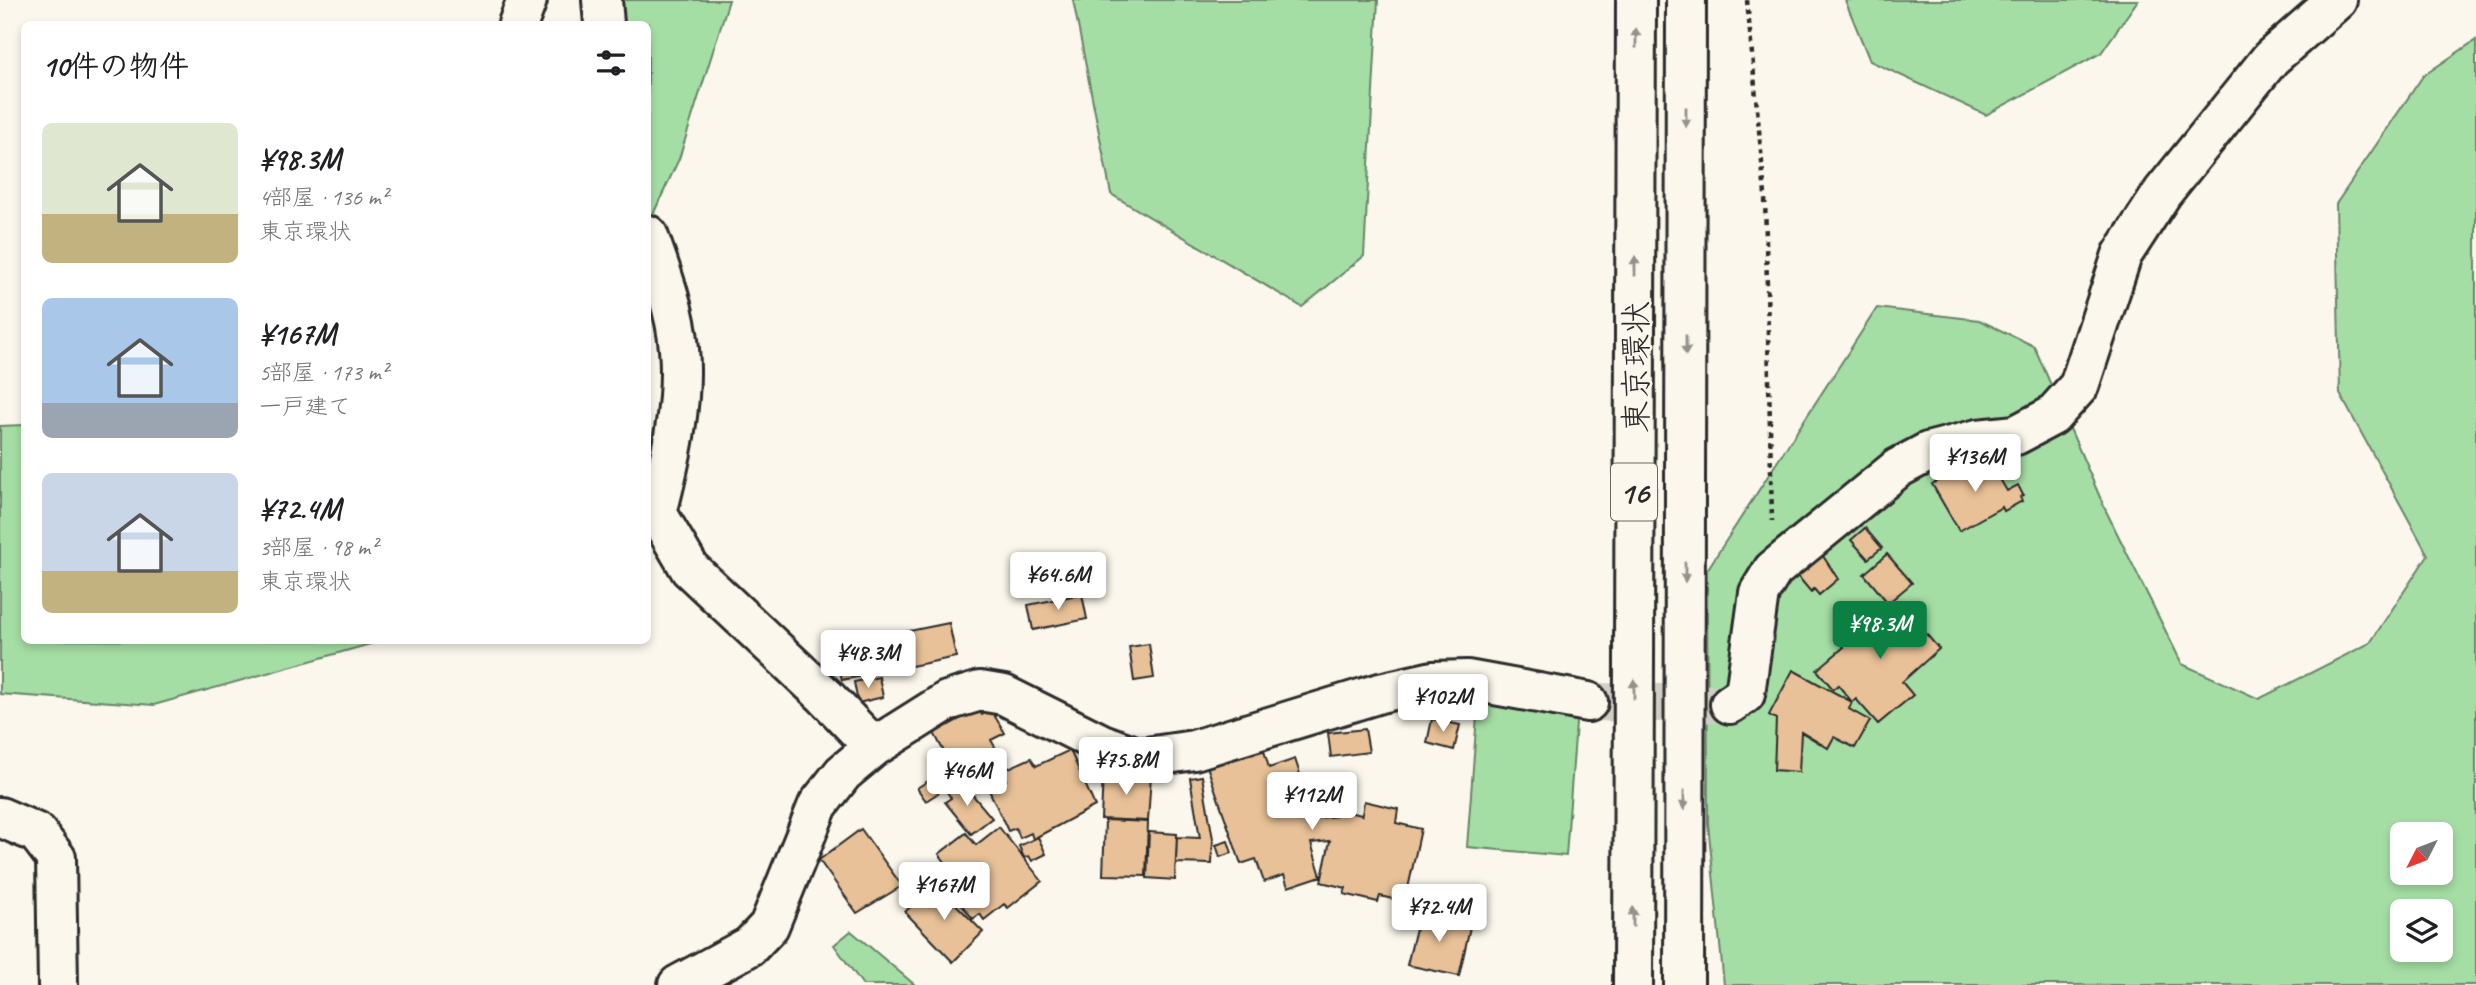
<!DOCTYPE html>
<html lang="ja">
<meta charset="utf-8">
<style>
body{margin:0;font-family:Caveat,"Klee One",sans-serif;background:#f6f6f6;color:#202124;height:100vh;display:flex;flex-direction:column;font-size:26px;white-space:nowrap}
*{box-sizing:border-box;margin:0}
p{font-size:23px;color:#757577}
.icon{flex:none;width:38px;height:38px;fill:none;stroke:currentColor;stroke-width:2;stroke-linecap:round;stroke-linejoin:round}
.map{position:relative;flex:1;overflow:hidden}
.panel{position:absolute;left:21px;top:21px;width:630px;height:623px;display:flex;flex-direction:column;background:#fff;border-radius:10px;box-shadow:0 4px 10px #0003}
.panel>*{flex:none}
.needle{width:46px;rotate:228deg}
.tools{position:absolute;left:2390px;top:822px;display:grid;gap:14px}
.tools a{display:grid;place-items:center;width:63px;height:63px;border-radius:10px;background:#fff;box-shadow:0 4px 10px #0003;font-size:35px}
.price{position:absolute;translate:-50% -60px;padding:0 16px;border-radius:7px;background:#fff;color:#222;font-size:23px;line-height:46px;filter:drop-shadow(0 2px 4px #0008)}
.price::after{content:'';position:absolute;left:50%;top:42px;width:21px;height:16px;margin-left:-10px;background:inherit;clip-path:polygon(0 0,100% 0,50% 100%)}
.price.on{background:#0b8043;color:#fff}
ul{padding:0;list-style:none}
li{display:flex;align-items:center;gap:21px;height:175px;padding:0 21px}
li span{display:grid;place-items:center;flex:none;width:196px;height:140px;border-radius:10px;color:#555}
li>.icon{margin-inline-start:auto}
span .icon{width:84px;height:84px;fill:#fffc;stroke-width:1}
li b{font-size:30px}
h2{display:flex;justify-content:space-between;align-items:center;height:84px;padding:0 21px;font-size:30px}
.map>svg:first-child{display:block}
.green{fill:#a5dea4;stroke:#688468;stroke-width:2;fill-rule:evenodd}
.building{fill:#e8c198;stroke:#2b2b2b;stroke-width:2}
.lines{fill:none;stroke-linecap:round;stroke-linejoin:round}
.minor-tunnel{stroke:#d1cec5;stroke-width:38;stroke-dasharray:38 19;stroke-linecap:butt}
.minor-casing{stroke:#2b2b2b;stroke-width:44}
.highway-casing{stroke:#2b2b2b;stroke-width:44}
.path{stroke:#2b2b2b;stroke-width:4.5;stroke-dasharray:5 5;stroke-linecap:butt}
.minor{stroke:#fbf7ec;stroke-width:38}
.highway{stroke:#fbf7ec;stroke-width:38}
.oneway{fill:#93918c}
.labels{text-anchor:middle;stroke-width:5;stroke-linejoin:round;paint-order:stroke}
.shield{fill:#fbf7ec;stroke:#696865;stroke-width:2}
.shield-label{font-size:32px;font-weight:bold;fill:#2b2b2b}
.street-label{font-size:33px;fill:#2b2b2b;stroke:#fbf7ec}
</style>
<div class="map">
<svg width="2476" height="985" viewBox="0 0 2476 985">
<rect width="100%" height="100%" fill="#fbf7ec"/>
<filter id="ink" filterUnits="userSpaceOnUse"><feTurbulence type="fractalNoise" baseFrequency=".0143" numOctaves="2"/><feDisplacementMap in="SourceGraphic" scale="14" xChannelSelector="R" yChannelSelector="G"/><feConvolveMatrix kernelMatrix="1 2 1 2 8 2 1 2 1" color-interpolation-filters="sRGB"/></filter>
<g filter="url(#ink)">
<path class="green" d="M597,0H729L679,159L648,225V24H591Z
M1073,0H1378L1364,256L1302,307L1111,194Z
M1845,0H2138L2101,53L1986,115L1870,61Z
M2476,40V985H1724L1708,823L1707,570L1877,308L1979,320L2034,346L2106,511L2182,664L2259,699L2370,643L2428,555L2340,394L2336,204L2423,76ZM2403,835H2441V873H2403ZM2403,912H2441V950H2403Z
M24,425V640L381,641L154,705L0,694V426Z
M1478,702L1577,710L1566,856L1467,847Z
M851,931L915,985H863L834,945Z"/>
<path class="building" d="M1990,462L2007,491L2018,485L2023,495L2020,497L2022,501L2004,511L2002,507L1959,531L1932,484L1967,464L1972,472Z
M1865,528L1882,548L1868,559L1851,540Z
M1821,553L1838,579L1819,595L1814,589L1811,592L1796,574Z
M1887,554L1912,583L1888,603L1864,574Z
M1082,594L1087,619L1033,630L1028,605Z
M1898,601L1939,649L1902,682L1913,695L1878,724L1856,699L1852,702L1838,685L1833,689L1817,670L1844,647L1839,640L1864,619L1870,625Z
M949,623L956,657L842,680L835,646Z
M1149,644L1154,678L1134,681L1129,647Z
M1793,670L1852,702L1849,709L1870,721L1855,748L1834,737L1828,748L1801,732L1799,772L1774,770L1776,719L1769,715Z
M879,677L883,697L858,703L854,682Z
M978,709L982,715L991,710L1005,733L991,740L1003,761L972,778L960,757L950,763L934,733Z
M1432,719L1460,725L1454,750L1427,743Z
M1365,729L1369,752L1331,757L1328,733Z
M1263,747L1269,768L1295,759L1303,783L1291,787L1302,820L1336,816L1337,810L1362,815L1364,801L1398,809L1396,823L1421,829L1405,902L1380,896L1378,902L1344,894L1346,888L1321,882L1330,841L1311,843L1321,876L1288,887L1284,875L1264,882L1256,859L1241,864L1207,766Z
M1070,750L1095,806L1033,839L1031,833L1020,838L1016,828L1008,831L988,788L1006,780L1002,771L1031,758L1036,766Z
M1103,772L1151,775L1148,821L1101,819Z
M941,773L949,786L926,801L917,788Z
M1202,776L1213,839L1212,864L1176,863L1177,837L1200,838L1190,778Z
M961,781L992,818L971,834L945,802L951,798L947,792Z
M1105,820L1148,822L1146,876L1103,875Z
M999,827L1042,881L1008,908L1004,904L984,920L980,914L973,919L938,876L949,867L939,854L966,833L976,845Z
M861,829L902,886L857,913L819,860Z
M1149,832L1177,834L1175,880L1147,878Z
M1038,837L1046,854L1032,861L1029,856L1024,858L1019,846Z
M1228,841L1232,853L1220,857L1216,845Z
M935,883L983,932L953,962L905,912Z
M1432,912L1458,917L1457,924L1470,927L1459,976L1407,965L1419,916L1430,918Z"/>
<g class="lines">
<path class="minor-tunnel" d="M1588,702L1730,704"/>
<g class="minor-casing">
<path id="minor" d="M602,0L604,24
M518,24L527,0
M648,235C661,271 676,311 679,349C684,401 670,463 657,513L690,569L825,696L874,747
M1730,704L1745,694L1759,593L1773,570L1898,468L1928,452L1978,439L2016,435L2052,416L2079,386L2122,255L2163,192L2271,58L2337,0
M0,817L37,833L56,858L58,985
M678,985L750,946L769,926L818,805L843,773L874,747L947,701L980,691L1004,695L1102,744L1140,758L1194,750L1380,693L1433,681L1467,680L1588,702"/>
</g>
<g class="highway-casing">
<path id="highway" d="M1633,985L1636,0
M1684,985L1686,0"/>
</g>
<path class="path" d="M1747,0L1765,195L1772,521"/>
<use href="#minor" class="minor"/>
<use href="#highway" class="highway"/>
</g>
<defs><path id="oneway-solid" d="M-6-.8H1V-3.2L6.5 0L1 3.2V.8H-6Z" transform="scale(1.75)"/></defs>
<g class="oneway">
<use href="#oneway-solid" transform="translate(1636 38) rotate(-90)"/>
<use href="#oneway-solid" transform="translate(1686 117) rotate(90)"/>
<use href="#oneway-solid" transform="translate(1635 266) rotate(-90)"/>
<use href="#oneway-solid" transform="translate(1686 345) rotate(90)"/>
<use href="#oneway-solid" transform="translate(1685 572) rotate(90)"/>
<use href="#oneway-solid" transform="translate(1634 689) rotate(-90)"/>
<use href="#oneway-solid" transform="translate(1684 800) rotate(90)"/>
<use href="#oneway-solid" transform="translate(1633 917) rotate(-90)"/>
</g>
</g>
<g class="labels">
<rect class="shield" x="1611" y="463.5" width="46" height="57" rx="5"/>
<g class="shield-label">
<text x="1634" y="503">16</text>
</g>
<g class="street-label">
<text transform="translate(1635 367) rotate(-90)" y="12">東京環状</text>
</g>
</g>
</svg>
<div class="tools">
<a><svg class="needle" viewBox="-14 -14 28 28"><path d="M0-13l5 13h-10z" fill="#e53935"/><path d="M0 13l5-13h-10z" fill="#757577"/></svg></a>
<a><svg class="icon" aria-label="layers" viewBox="0 0 24 24"><path d="M12 4l9 5-9 5-9-5zM3 14l9 5 9-5"/></svg></a>
</div>
<b class="price" style="left:1975px;top:494px">¥136M</b>
<b class="price" style="left:1058px;top:612px">¥64.6M</b>
<b class="price on" style="left:1880px;top:661px">¥98.3M</b>
<b class="price" style="left:868px;top:690px">¥48.3M</b>
<b class="price" style="left:1443px;top:734px">¥102M</b>
<b class="price" style="left:1126px;top:797px">¥75.8M</b>
<b class="price" style="left:967px;top:808px">¥46M</b>
<b class="price" style="left:1312px;top:832px">¥112M</b>
<b class="price" style="left:944px;top:922px">¥167M</b>
<b class="price" style="left:1439px;top:944px">¥72.4M</b>
<section class="panel">
<h2>10件の物件<svg class="icon" aria-label="filters" viewBox="0 0 24 24"><path d="M4 7h16M4 17h16"/><circle cx="9" cy="7" r="2"/><circle cx="15" cy="17" r="2"/></svg></h2>
<ul>
<li><span style="background:linear-gradient(#dfe7d0 65%,#c2b280 0)"><svg class="icon" aria-label="home" viewBox="0 0 24 24"><path d="M3 11l9-7 9 7M6 9v11h12V9"/></svg></span><div><b>¥98.3M</b><p>4部屋 · 136 m²</p><p>東京環状</p></div></li>
<li><span style="background:linear-gradient(#a9c7e8 75%,#9aa5b1 0)"><svg class="icon" aria-label="home" viewBox="0 0 24 24"><path d="M3 11l9-7 9 7M6 9v11h12V9"/></svg></span><div><b>¥167M</b><p>5部屋 · 173 m²</p><p>一戸建て</p></div></li>
<li><span style="background:linear-gradient(#c9d6e8 70%,#c2b280 0)"><svg class="icon" aria-label="home" viewBox="0 0 24 24"><path d="M3 11l9-7 9 7M6 9v11h12V9"/></svg></span><div><b>¥72.4M</b><p>3部屋 · 98 m²</p><p>東京環状</p></div></li>
</ul>
</section>
</div>
